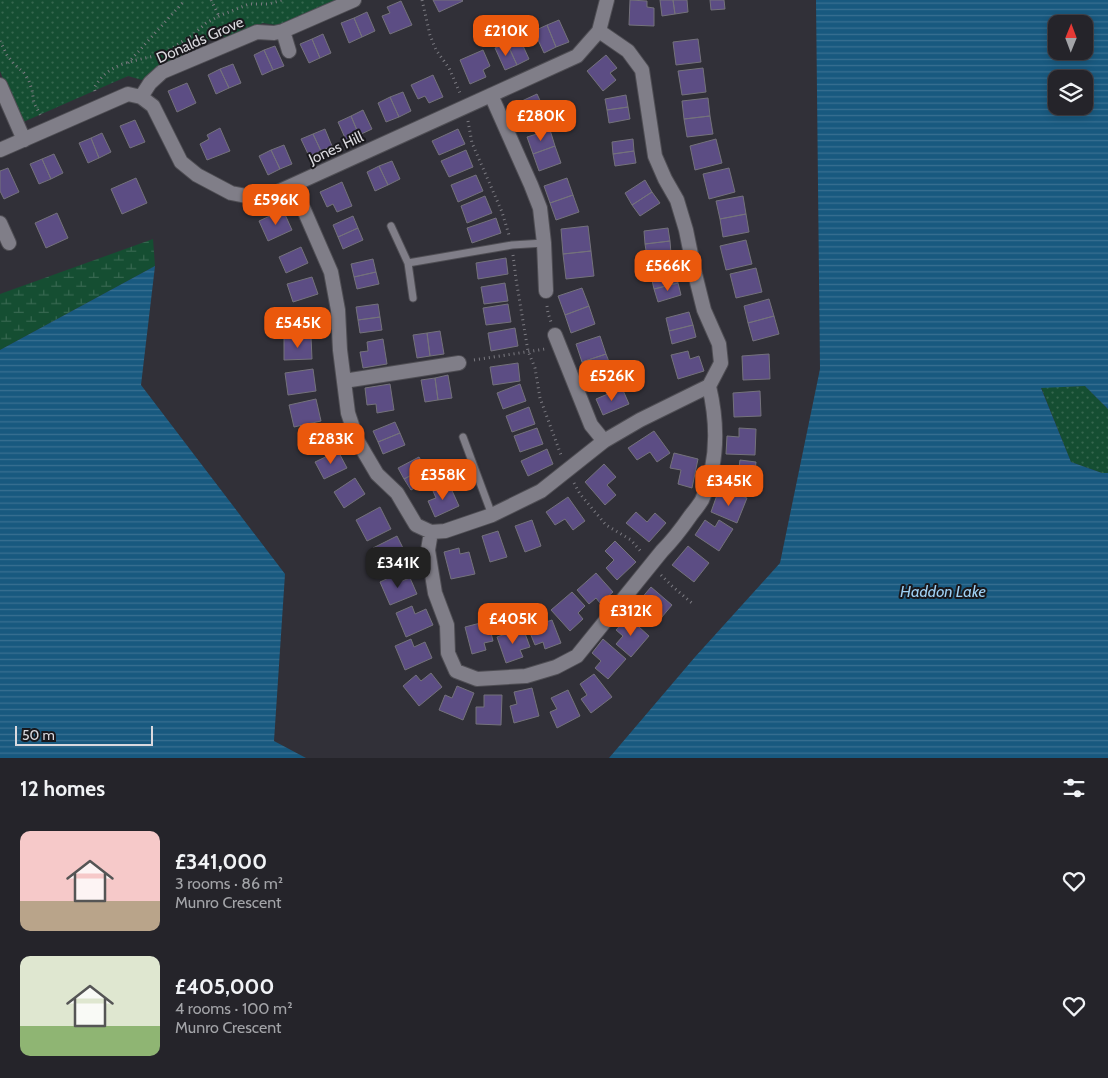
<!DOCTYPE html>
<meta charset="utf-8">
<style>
body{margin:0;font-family:Cabin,sans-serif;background:#2d2c32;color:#f1f3f6;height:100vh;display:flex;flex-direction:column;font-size:19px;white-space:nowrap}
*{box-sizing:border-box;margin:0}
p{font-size:16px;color:#a3a4a8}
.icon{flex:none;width:28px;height:28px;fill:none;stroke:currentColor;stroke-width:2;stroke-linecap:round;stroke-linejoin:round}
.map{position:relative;height:758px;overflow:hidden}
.drawer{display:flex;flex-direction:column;background:#25242a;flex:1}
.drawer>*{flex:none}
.needle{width:32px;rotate:1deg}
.buttons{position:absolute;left:1048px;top:15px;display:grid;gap:10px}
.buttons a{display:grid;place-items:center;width:45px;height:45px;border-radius:10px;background:#25242a;box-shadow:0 2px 8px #0003,0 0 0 1px #424147;font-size:25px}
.scale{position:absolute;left:15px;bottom:12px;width:138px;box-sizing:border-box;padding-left:5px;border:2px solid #dad9de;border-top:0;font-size:14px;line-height:18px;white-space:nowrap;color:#dad9de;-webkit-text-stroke:4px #19181c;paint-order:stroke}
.price{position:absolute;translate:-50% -42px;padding:0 11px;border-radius:10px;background:#ea580c;color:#fff;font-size:16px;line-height:32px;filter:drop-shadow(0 1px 2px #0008)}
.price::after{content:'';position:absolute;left:50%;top:30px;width:15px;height:11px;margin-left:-8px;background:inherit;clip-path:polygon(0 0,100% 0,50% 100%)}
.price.selected{background:#222;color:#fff}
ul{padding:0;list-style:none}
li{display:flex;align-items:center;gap:15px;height:125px;padding:0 20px}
li span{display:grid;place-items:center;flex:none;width:140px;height:100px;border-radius:10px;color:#555}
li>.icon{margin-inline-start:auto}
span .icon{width:60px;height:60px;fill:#fffc;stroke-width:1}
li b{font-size:21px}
h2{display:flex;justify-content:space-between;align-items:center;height:60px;padding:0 20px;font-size:21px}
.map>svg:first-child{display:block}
.green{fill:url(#green-dots)}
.wetland{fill:url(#wetland-marsh)}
.water{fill:url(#water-rules);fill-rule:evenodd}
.building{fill:#5c4d84;stroke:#74727b}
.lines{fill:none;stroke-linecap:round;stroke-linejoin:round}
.service-casing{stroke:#4f4e54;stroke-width:9}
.minor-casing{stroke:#4f4e54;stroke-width:16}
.path{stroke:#7b7a81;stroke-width:3;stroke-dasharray:1 4;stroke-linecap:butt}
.service{stroke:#807e88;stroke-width:7}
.minor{stroke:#807e88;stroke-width:14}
.labels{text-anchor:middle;stroke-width:4;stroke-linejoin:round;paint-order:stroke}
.street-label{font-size:15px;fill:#dad9de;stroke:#19181c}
.water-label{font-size:16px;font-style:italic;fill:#9fd0f3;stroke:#19181c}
</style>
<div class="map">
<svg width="1108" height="758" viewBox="0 0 1108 758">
<defs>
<pattern id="green-dots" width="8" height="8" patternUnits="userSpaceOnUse" patternTransform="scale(1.25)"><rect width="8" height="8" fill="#154e32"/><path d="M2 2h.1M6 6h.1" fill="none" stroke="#36674f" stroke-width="1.8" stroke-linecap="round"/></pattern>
<pattern id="wetland-marsh" width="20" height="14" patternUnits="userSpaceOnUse" patternTransform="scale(1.25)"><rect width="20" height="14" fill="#154e32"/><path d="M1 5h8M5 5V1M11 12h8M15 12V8" fill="none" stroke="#36674f"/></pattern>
<pattern id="water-rules" width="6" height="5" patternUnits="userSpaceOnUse" patternTransform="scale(1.25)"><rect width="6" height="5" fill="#18597f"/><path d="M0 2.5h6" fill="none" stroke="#397091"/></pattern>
</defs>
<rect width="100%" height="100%" fill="#313038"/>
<path class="green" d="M0,0H342L282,26L263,23L227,38L220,35L191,48L188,56L153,70L142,80L128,76L21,123L0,71Z
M1085,386L1108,409V473H1102L1071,462L1041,387Z"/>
<path class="wetland" d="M153,239L155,266L0,350V294Z"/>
<path class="water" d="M816,0H1108V409L1085,386L1041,388L1071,462L1102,473H1108V758H609L695,657L780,563L820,369ZM1056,24H1084V51H1056ZM1056,79H1084V106H1056Z
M155,266L141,385L285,574L274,741L306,758H0V350Z"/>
<path class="building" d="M433,0H462L463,1L439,12Z
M630,0L647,1V7L654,8V26L629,25Z
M660,0H673L675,14L662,16Z
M673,0H687L688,12L675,14Z
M710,0H724L725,9L711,10Z
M401,1L412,25L390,34L382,16L390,13L387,7Z
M367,12L375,31L362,37L354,18Z
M354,18L362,37L349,43L341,23Z
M559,20L569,42L556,47L547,25Z
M547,25L556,47L544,53L534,31Z
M323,34L331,53L320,58L312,39Z
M519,37L529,59L517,65L507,43Z
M312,39L320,58L309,63L300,44Z
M698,39L701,62L676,65L673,42Z
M507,43L517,65L505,70L495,48Z
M275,46L284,66L273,70L264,50Z
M264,50L273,70L262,75L254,55Z
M483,50L490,66L483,70L486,77L470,84L460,60Z
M606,55L617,68L610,73L616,80L603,91L587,71Z
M233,64L241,83L229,88L220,69Z
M703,68L706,92L682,95L678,71Z
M220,69L229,88L216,94L208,75Z
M433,75L443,97L429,103L425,96L418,99L411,85Z
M187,83L196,103L177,112L168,91Z
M403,92L411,111L399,117L390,97Z
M537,94L544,109L517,120L511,106Z
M626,95L628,107L607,110L605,99Z
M390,97L399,117L386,122L378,103Z
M708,98L710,116L684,119L682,101Z
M628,107L630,119L609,123L607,110Z
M363,110L372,129L359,135L351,116Z
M351,116L359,135L346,140L338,122Z
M710,116L713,134L687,137L684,119Z
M135,120L145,142L130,148L120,126Z
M220,128L230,151L207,160L200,144L209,139L207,135Z
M325,129L332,146L321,151L313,134Z
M458,129L465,144L439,155L432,141Z
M550,130L555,146L533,154L527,137Z
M102,133L111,152L99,158L91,138Z
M313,134L321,151L309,156L301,139Z
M91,138L99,158L88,163L79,143Z
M633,139L634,151L613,154L612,142Z
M716,139L722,163L695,170L690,146Z
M284,145L292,164L280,169L271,150Z
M555,146L561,163L539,171L533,154Z
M271,150L280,169L268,175L259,156Z
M466,150L473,167L449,177L441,161Z
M634,151L636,163L615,166L613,154Z
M54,154L63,173L51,179L42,159Z
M42,159L51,179L39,184L30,164Z
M392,161L400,179L388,185L379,166Z
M379,166L388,185L375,191L367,172Z
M8,168L19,192L4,199L0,191V171Z
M729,168L735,192L709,199L703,174Z
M476,175L483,191L458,202L451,185Z
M136,178L147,203L122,214L111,189Z
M567,178L573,195L550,203L544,186Z
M645,180L652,192L632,205L625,193Z
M342,182L352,206L337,212L333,204L327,207L320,192Z
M652,192L660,203L640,216L632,205Z
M573,195L579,212L556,220L550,203Z
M485,196L492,213L467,223L461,206Z
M743,196L746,214L720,219L716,201Z
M283,210L292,230L268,241L259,221Z
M57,213L68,238L46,248L35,223Z
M746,214L749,232L723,237L720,219Z
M353,216L358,228L338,237L333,225Z
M496,218L501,233L472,243L467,228Z
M588,226L591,251L563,254L561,229Z
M358,228L363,240L343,249L338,237Z
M668,228L670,241L645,244L644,231Z
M746,240L752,264L726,270L720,246Z
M670,241L671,254L647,257L645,244Z
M301,247L308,263L286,273L279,257Z
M591,251L594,276L566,279L563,254Z
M506,258L508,274L478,279L476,263Z
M373,259L376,272L354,277L351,264Z
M756,268L762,292L736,298L730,274Z
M675,270L678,283L654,289L651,276Z
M376,272L379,284L357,289L354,277Z
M312,277L318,294L293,302L287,284Z
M505,283L508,301L484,304L481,287Z
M678,283L681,295L658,302L654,289Z
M582,288L589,306L565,315L558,296Z
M769,299L774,316L748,323L744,306Z
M378,304L380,317L358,320L356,307Z
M508,304L511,322L486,325L483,308Z
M589,306L595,324L571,333L565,315Z
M316,308L319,326L293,329L291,311Z
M689,312L693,325L669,331L666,318Z
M774,316L779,334L753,341L748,323Z
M380,317L382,330L360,333L358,320Z
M693,325L696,337L672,344L669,331Z
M515,328L518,346L491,351L488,333Z
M440,331L444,354L430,356L427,333Z
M427,333L430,356L417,358L413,335Z
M600,336L606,354L582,362L576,344Z
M311,337L312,359L284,360V338Z
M383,339L387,364L363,368L360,352L368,351L367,342Z
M688,351L690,359L699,356L704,371L678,379L671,355Z
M606,354L613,372L588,381L582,362Z
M769,354L770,379L743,380L742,356Z
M518,363L520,381L493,385L490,367Z
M313,369L316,391L288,395L285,373Z
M448,375L452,398L438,400L435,378Z
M435,378L438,400L425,402L421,380Z
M390,384L394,410L377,413L376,404L367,405L365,388Z
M520,384L526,401L503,409L497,393Z
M622,388L629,404L603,415L596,399Z
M760,391L761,416L734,417L733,393Z
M316,399L321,421L294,427L289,405Z
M529,407L535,424L512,432L506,416Z
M395,422L400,433L378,442L373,431Z
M327,426L333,444L309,452L303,434Z
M537,428L543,444L520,452L514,436Z
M739,428L756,429L755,455L726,454L727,436L739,437Z
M654,431L670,453L657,462L650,452L637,460L628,448Z
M400,433L405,445L383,454L378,442Z
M547,449L553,464L528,476L521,461Z
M338,451L347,468L324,479L315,462Z
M674,453L698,459L692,488L678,484L681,470L670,468Z
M419,457L425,468L404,479L398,468Z
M740,460L756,462L753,488L725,485L727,467L739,468Z
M604,464L616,477L607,485L616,495L605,505L585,482Z
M425,468L431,479L411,490L404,479Z
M355,478L365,494L344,508L334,492Z
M449,484L459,506L435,517L428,501L436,498L433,491Z
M731,492L747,498L737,523L711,512L717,495L728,499Z
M568,497L585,521L573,530L565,519L555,525L546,512Z
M380,507L391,529L367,541L356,520Z
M636,512L647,522L655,513L666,523L649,542L626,523Z
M532,520L541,546L525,552L515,526Z
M705,520L715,527L719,520L733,529L719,551L695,535Z
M498,531L507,557L490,562L482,536Z
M397,536L408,558L384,570L373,548Z
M615,541L636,562L617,580L606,568L614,560L605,551Z
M688,546L709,563L694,582L672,565Z
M459,548L460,554L469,552L475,574L451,579L444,552Z
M596,573L613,592L600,603L596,598L589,604L577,590Z
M395,575L399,582L410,578L417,594L390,605L380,582Z
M651,587L672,605L656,624L635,606Z
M572,592L585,606L578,613L583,619L570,631L551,610Z
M412,606L415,614L426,609L433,625L406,637L396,613Z
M628,617L649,636L631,657L616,644L623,636L616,630Z
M552,620L561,643L545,649L543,642L535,645L528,628Z
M488,621L493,641L484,643L486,650L472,654L465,627Z
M523,628L530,647L520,650L523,657L506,663L497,637Z
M411,639L414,647L425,642L432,658L405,670L395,646Z
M603,639L626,659L608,679L595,668L601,661L592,653Z
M431,673L442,687L419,706L403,686L416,675L421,681Z
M594,674L612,697L591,713L581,699L587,695L580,684Z
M457,686L474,693L463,720L439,710L445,695L452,698Z
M532,688L539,716L514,723L510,706L517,704L514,692Z
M568,690L580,716L557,728L550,712L557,709L551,698Z
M484,695H502L501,725L476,724V707H484Z"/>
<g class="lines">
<g class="service-casing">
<path id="service" d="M391,226L408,263L413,298
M408,263L512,245L544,243
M463,437L492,515"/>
</g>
<g class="minor-casing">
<path id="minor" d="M283,31L289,51
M0,85L24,140
M491,95L531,185L540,208L544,243L546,291
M141,97L150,83L162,72L257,32L274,33L283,31L354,0
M0,150L128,94L141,97L153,106L181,162L197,175L231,193L256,198L273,194L577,56L599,31L607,0
M292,186L304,210L331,272L338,310L340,350L348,413L357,440L377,474L397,493L416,525L431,532L445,531L492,515L541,491L604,441L640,420L709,386L721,363L719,344L704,310L695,274L686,230L677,200L665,179L655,156L642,70L628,51L599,31
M0,223L9,243
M555,335L591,425L604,441
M344,381L459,363
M431,532L428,550L435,593L447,625L448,653L456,671L477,679L526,676L556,667L577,656L662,551C673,540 682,528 691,515C695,510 699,505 702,500C718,464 718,424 709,386"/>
</g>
<path class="path" d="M211,0L219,16
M422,0L430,35L436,50L449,68L460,93
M0,41L7,55L14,64L24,73L29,81L32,90L34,103L41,116
M169,50L194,34L206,23L219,16L249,4H269L282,0
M128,63L185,0
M95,91L94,88C109,62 132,62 158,55
M468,121L472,143L502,212L509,235
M513,255L516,279L528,351L535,368L540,398L561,455
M547,306L548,313L551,322
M474,360L545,349
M574,483L580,494L606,525L631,540L642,553
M661,575L672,586L693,604"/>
<use href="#service" class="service"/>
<use href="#minor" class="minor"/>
</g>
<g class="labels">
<g class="street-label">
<text transform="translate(200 40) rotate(-24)" y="5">Donalds Grove</text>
<text transform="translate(336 148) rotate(-25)" y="5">Jones Hill</text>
</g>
<g class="water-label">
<text x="943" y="597">Haddon Lake</text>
</g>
</g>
</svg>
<div class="buttons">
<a><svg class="needle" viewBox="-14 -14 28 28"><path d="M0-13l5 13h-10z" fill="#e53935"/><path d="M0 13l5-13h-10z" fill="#a3a4a8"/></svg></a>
<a><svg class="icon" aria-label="layers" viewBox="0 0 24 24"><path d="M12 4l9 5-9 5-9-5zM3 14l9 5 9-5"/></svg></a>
</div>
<div class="scale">50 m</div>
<b class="price" style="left:506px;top:57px">£210K</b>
<b class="price" style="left:541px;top:142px">£280K</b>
<b class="price" style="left:276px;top:226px">£596K</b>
<b class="price" style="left:668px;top:292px">£566K</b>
<b class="price" style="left:298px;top:349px">£545K</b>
<b class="price" style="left:612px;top:402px">£526K</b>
<b class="price" style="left:331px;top:465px">£283K</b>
<b class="price" style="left:443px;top:501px">£358K</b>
<b class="price" style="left:729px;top:507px">£345K</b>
<b class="price selected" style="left:398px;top:589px">£341K</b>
<b class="price" style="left:631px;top:637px">£312K</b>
<b class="price" style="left:513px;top:645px">£405K</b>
</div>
<section class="drawer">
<h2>12 homes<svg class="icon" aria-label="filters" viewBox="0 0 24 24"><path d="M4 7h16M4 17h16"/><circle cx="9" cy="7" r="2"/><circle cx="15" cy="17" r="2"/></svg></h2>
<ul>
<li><span style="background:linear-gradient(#f6c9c9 70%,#b9a48a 0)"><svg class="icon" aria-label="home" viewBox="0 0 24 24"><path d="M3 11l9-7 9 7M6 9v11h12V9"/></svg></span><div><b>£341,000</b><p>3 rooms · 86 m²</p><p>Munro Crescent</p></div><svg class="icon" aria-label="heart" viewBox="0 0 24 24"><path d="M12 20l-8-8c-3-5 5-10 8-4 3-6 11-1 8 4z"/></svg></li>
<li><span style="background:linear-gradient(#dfe7d0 70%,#8fb573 0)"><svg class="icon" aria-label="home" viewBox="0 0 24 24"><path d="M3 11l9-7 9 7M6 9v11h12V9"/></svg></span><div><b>£405,000</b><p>4 rooms · 100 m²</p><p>Munro Crescent</p></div><svg class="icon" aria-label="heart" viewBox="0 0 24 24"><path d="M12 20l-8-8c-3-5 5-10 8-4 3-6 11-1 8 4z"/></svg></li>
</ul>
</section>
